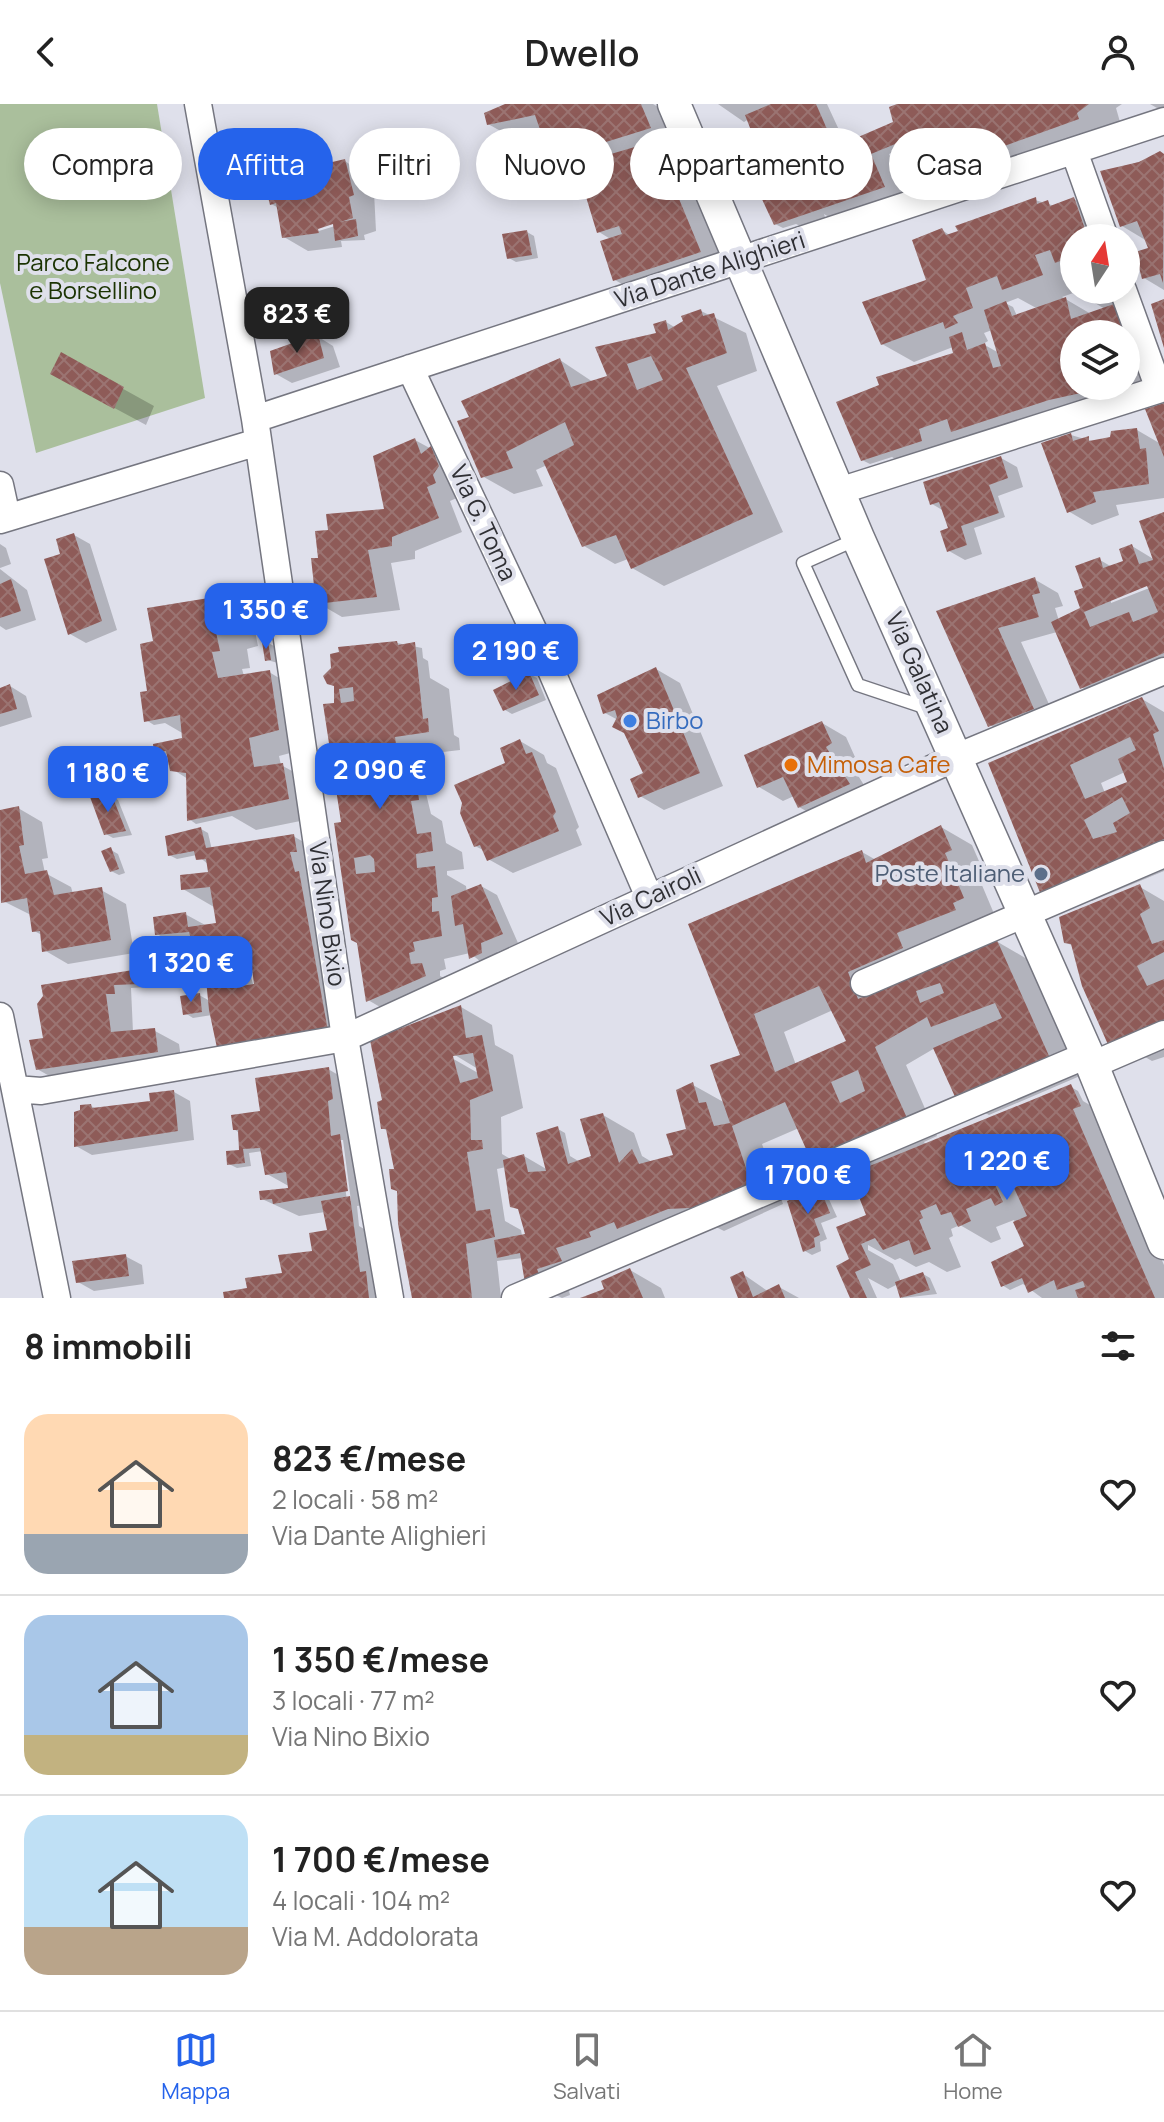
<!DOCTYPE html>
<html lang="it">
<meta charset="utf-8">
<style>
body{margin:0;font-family:Manrope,sans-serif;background:#f2f2f2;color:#222;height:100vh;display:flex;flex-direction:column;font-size:30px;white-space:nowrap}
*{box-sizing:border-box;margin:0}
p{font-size:26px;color:#767676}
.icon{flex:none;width:44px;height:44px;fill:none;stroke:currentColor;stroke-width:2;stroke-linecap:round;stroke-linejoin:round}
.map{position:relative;height:1194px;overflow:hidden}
.details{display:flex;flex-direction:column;background:#fff;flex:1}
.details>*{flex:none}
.banner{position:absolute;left:24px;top:24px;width:1116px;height:72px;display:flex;gap:16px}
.needle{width:52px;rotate:12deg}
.controls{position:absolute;left:1060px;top:120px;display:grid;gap:16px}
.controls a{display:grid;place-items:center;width:80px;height:80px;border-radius:50%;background:#fff;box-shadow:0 4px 20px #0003;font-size:40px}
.price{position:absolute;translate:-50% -68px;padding:0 18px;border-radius:16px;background:#2563eb;color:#fff;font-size:26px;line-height:52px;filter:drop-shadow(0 2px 4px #0008)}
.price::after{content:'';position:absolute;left:50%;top:48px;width:24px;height:18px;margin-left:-12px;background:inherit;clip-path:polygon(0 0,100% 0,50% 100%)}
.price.active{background:#222;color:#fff}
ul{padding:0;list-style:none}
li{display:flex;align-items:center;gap:24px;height:200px;padding:0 24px}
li+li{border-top:2px solid #e0e0e0}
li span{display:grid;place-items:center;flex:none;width:224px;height:160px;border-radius:24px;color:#555}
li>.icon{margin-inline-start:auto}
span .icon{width:96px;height:96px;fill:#fffc;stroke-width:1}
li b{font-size:34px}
h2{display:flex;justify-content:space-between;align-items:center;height:96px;padding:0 24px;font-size:34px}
.pill{padding:0 28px;border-radius:36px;background:#fff;box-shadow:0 4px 20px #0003;font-size:28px;line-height:72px}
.pill.active{background:#2563eb;color:#fff}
header{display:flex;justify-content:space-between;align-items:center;height:104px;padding:0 24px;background:#fff;font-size:36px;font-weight:600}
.tab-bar{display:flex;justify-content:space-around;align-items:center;height:112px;border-top:2px solid #e0e0e0;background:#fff;font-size:22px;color:#767676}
.tab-bar a{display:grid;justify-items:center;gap:4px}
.tab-bar .active{color:#2563eb}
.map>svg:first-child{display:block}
.green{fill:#aabf9c}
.shadow{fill:#0003;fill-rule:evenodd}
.building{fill:url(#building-cross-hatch);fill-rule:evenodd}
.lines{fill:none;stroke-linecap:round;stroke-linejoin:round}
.service-casing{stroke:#757680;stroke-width:15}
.minor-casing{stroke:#757680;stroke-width:29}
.tertiary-casing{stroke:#757680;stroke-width:35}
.service{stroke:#fff;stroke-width:12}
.minor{stroke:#fff;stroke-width:26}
.tertiary{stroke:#fff;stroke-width:32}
.shop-dot{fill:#3f7fe0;stroke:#dfe0eb;stroke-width:3}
.food-dot{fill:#e8710a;stroke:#dfe0eb;stroke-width:3}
.service-dot{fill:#5c6f8a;stroke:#dfe0eb;stroke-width:3}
.labels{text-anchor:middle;stroke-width:8;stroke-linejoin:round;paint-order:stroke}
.park-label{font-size:24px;fill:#1b3302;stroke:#dfe0eb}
.street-label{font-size:24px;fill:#2f2f34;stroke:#dfe0eb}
.shop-label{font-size:24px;fill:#366cbe;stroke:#dfe0eb;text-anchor:start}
.food-label{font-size:24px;fill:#c56008;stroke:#dfe0eb;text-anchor:start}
.service-label{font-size:24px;fill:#4e5e75;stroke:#dfe0eb;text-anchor:end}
</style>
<header><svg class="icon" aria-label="back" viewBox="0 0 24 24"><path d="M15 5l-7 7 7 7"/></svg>Dwello<svg class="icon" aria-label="person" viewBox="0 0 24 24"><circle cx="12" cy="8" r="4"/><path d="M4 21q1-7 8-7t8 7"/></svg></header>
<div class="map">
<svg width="1164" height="1194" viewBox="0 0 1164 1194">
<defs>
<pattern id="building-cross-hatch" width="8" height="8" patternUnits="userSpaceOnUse" patternTransform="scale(2)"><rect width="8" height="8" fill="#8e5b58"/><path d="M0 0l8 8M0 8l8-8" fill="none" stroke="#9b7472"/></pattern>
</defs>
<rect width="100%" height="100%" fill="#dfe0eb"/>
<path class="green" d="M0,0H157L205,294L36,349L0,179Z"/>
<path class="shadow" d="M509,0H653L660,4L674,38L660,42L679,53L724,162L639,190L615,176L612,136L599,128L604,79L614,52L602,45L570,50L545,36L543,27L513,34L488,20Z
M718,0H827L846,41L893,20L903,0H1122L1116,4L1120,18L1107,27L946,91L915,73L905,43L889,50L908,97L841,120L824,110L826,116L804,124L796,120L783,124L775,120L782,68L766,59L749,15L744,18Z
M1150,0H1164V8Z
M1164,50V186L1144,174L1151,146L1147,137L1122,122L1103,69Z
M345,57L352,62L354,77L374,88L376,127L364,131L365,136L341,137L342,143L308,147L284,133L279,104L271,100ZM335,117V122L309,130L308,126Z
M1074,95L1105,113L1112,134H1074V186H1126L1133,196L1115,203L1145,220L1163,269L984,345L903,360L892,353L870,360L862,356L955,250L953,243L914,258L882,240L929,177L942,126L951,132L1035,96L1055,102ZM1076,188L1105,205L1091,210L1062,193ZM1018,194L1038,205L1017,212L1013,203L1005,199ZM992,226L999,249L983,240L988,237L984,229ZM1074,230H1126V282H1074Z
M527,128L534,132L538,154L516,158L509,154Z
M701,207L746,229L757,267L717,282L783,428L664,482L632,464L628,455L615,460L584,442L547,361L536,366L543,382L514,390L482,372L472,314L560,256L593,278L610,274L658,230L666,218L676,224Z
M317,232L333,242L340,263L292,279L276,270Z
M62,251L154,302L146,321L83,287Z
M1164,301V394L1116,401L1119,411L1092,421L1068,407L1071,331L1095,338L1137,326L1161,340Z
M415,336L455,358L459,393L450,397L462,428L415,447V455L391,459L400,506L342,513L318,499L320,456L330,428L387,406Z
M1001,354L1017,363L1023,383L998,392L1005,413L974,424L982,450L965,456L949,447L950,426L944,407L932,400Z
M1164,410V580L1113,602L1081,583L1057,528L1021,538L1057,618L1014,635L990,621L939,509L1034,475L1058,489L1063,502L1055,504L1059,517L1083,505L1085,485L1100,456L1112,463L1125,458L1132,442L1155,456ZM1156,477L1157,481L1111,499V495Z
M74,431L90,440L117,526L86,539L70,530L63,451Z
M0,440L6,444L11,460L0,464Z
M0,465L27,486L36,516L6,526L0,522Z
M221,494L252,512L258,542L247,545L250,564L242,565L244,572L269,568L301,587L309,644L279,652L281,661L314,679L320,713L256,726L232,712L196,720L189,715L188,675L172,665L169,651L156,648L184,636V630L165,619L154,621L146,616L156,539Z
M268,539L276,543L278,559L267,556Z
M397,539L422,544L423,554L428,557L430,574L449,585L454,631L459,634L460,646L426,650L428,672L422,673L431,710L442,717L446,739L462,748L464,765L447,767V771L466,782L467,790L481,782L497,791L518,839L497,848V858L487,863L470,849L444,855L446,865L440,867V872L453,879L399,914L368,896L343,720L336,601V583Z
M656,565L680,579L723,682L664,706L640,692L645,670L618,616L605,609Z
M529,570L537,574L546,596L512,610L505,606Z
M10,582L26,592L32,613L0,623V586Z
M1142,595L1164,608V767L1092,797L1068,783L991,660ZM1125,668L1129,679L1105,689L1101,679Z
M822,619L846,633L855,653L849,657L872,694L824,717L799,703L794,692L783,697L759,683Z
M520,637L544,651L547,659L556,664L579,723L576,726L582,741L513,769L488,755L485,747L475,742Z
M110,691L118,696L132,731L113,734L106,730Z
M18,704L42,718L48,754L42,755L45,769L71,783L73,790L101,786L126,800L134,849L68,860L44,846L42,831L34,827L31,811L3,797L0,708Z
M941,723L972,741L982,764L976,767L995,812L996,837L1027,855L1080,972L989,1011L957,993L935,944L906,961L937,1032L924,1038L926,1041L1071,983L1078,987L1083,997L1095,1004L1164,1161V1194H1042L1023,1180L1010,1186L1002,1181L1026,1143L1014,1116L996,1123L1001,1135L991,1139L960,1121L951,1125L953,1132L949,1134L961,1163L947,1168L929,1158L916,1163L900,1154L895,1156L868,1141V1146L893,1160L901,1178L923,1170L930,1174L937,1190L902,1194L898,1180L888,1185L868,1174L877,1194H852L849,1158L869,1112L852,1069L844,1073L812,1055L799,1024L762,1040L783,1100L724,1127L714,1122L568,1183L570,1191L562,1194L527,1177L523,1154L497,1157L501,1194H414L396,1067L388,1027L382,1024L461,903L492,921L495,941L513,951L523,1004L501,1013L502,1050L512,1056L524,1052L548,1066L558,1025L565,1029L570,1052L580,1058L594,1053L603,1011L634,1029L642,1052L652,1058L675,1052L689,1026L693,981L727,1000L741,953L691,821L862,748L876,756ZM833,906L849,938L796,961L784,928ZM445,945L478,965V969L443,949ZM1016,1058L1027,1080L1019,1085L1008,1062ZM506,1063L512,1102L520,1106L528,1131L522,1132L521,1126L505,1117L497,1065Z
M201,725L208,729L212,746L293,732L325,750L359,945L212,911L193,914L185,909L199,891L210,897L206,856L223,854L209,846L189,848L157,830L185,810L207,822L218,820L214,803L183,785L210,770L209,761L197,751L177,755L169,751ZM238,854L241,867L222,856ZM244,869H254L256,882L254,883L251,873Z
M111,746L118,750L125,769L119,771L111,767Z
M1140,783L1164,797V953L1152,957L1128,943L1073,842L1065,838Z
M139,867L146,872L147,883L131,884L133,928L155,927L179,940L182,961L62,979L37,965L46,936L42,894Z
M328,965L352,979L371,1100L357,1102L359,1122L376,1132L391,1194H227L284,1170L314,1148L329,1128L325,1108L299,1112L262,1095L294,1085L267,1070L263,1047L249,1049L251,1062L237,1064L229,1060L241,1047L238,1028L234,1025ZM339,1036H343L351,1097H347Z
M174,988L190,997L194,1036L92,1051L76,1042L91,1002L98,1006L152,999Z
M820,1086L827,1091L837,1113L821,1119L827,1135L820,1138L821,1147L812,1151L805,1147Z
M125,1152L142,1161L144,1180L94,1187L78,1178Z
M630,1166L661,1184L665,1194H585L607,1186Z
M743,1170L769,1188L779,1183L799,1194H740Z"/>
<path class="building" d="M505,0H641L651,24L593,42L589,31L544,37L535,11L487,21L484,9Z
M771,0H816L830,32L764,60L745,11Z
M897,0H1089L1077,9L1079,15L988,48L962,55L961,51L942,58L943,64L913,74L900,38L871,50L885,83L774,121L754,78L893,18L889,3Z
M655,37L701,148L613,177L600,137L622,130L619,122L597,129L583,83L598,78L594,55Z
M1160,47L1164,50L1163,179L1160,170L1142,175L1135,148L1148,144L1137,117L1120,123L1100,67L1139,58Z
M345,55L354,91L349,93L353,114L340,118L356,115L358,132L335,137L333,120L318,125L319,129L282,134L276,99L270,101L265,81L270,80L269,73Z
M1036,93L1037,100L1048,96L1050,102L1074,93L1088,134H1074V189L1063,156L1055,159L1050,146L1035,151L1043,171L1002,186L997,172L966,184L973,204L953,212L958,219L945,225L943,218L881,241L862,198L926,176L912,136L942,124L946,131L958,127L955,122Z
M527,126L532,151L507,155L502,130Z
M1066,193L1071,215L1114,200L1125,230H1074V282H1089L1090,287L1049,296L951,328L947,315L919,325L922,337L861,357L836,298L879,281L876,273L953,249L949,233L962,228L967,246L985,239L993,264L1001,262L984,206L1006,197L1012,212Z
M1164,195V244L1151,200Z
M701,205L703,212L714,209L727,249L686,264L753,410L631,465L616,431L582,443L543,357L574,341L565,318L506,348L513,364L481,374L457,317L469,313L461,297L560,254L571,283L607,272L595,243L656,229L653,220L666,216L668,226L683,217L681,212ZM651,252L663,276L637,286L627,260Z
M318,230L324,254L274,271L270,247Z
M61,248L124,283L114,305L50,270Z
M1164,299V353L1145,305Z
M1137,324L1140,345L1146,344L1149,380L1093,388L1096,398L1067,409L1041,339L1071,329L1073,337L1089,332V337L1110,333L1111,327Z
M415,334L421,350L431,342L439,362L433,371L436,379L427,383L439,414L392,433V442L368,446L377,493L316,500L311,454H318L315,427L328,426L326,410L384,405L373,352Z
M1001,352L1008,374L989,381L999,409L961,422L967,441L947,448L940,427L948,424L939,398L930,401L923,378Z
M1164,408V549L1080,585L1051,518L1080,504L1074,487L1083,484L1075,462L1100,453L1103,464L1123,457L1119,445L1132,440L1139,460L1153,456L1139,417ZM1147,482L1158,508L1133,518L1129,508L1090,523L1084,508Z
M74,429L102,517L68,531L44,455L60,450L56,435Z
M1035,473L1040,489L1032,491L1039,513L998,524L1034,605L988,623L936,507Z
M11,475L21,507L0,514V480Z
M221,492L227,525L216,528L220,547L212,548L218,574L270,566L279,626L249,634L254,663L283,659L289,695L187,717L186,669L170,667L166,647L154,649L153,640L182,634L180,611L144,618L140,588L147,587L140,540L153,537L147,504Z
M268,537L271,556L265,557L262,538Z
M397,537L398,541L415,538L423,615L428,614L429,628L395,633L398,654L379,657V668L415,663L419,696L411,697L417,730L431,728L433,747L416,750L417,764L435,762L438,793L432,794V808L439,807L442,832L413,838L415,847L409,849L411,860L422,859L426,872L366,898L357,839L351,836L334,719L341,718L323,600L334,599V582L327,580L323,572L331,564L330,550L339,548L338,543ZM353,583L354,597L341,599L339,585ZM370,751L374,755L375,768L356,770L354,754Z
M656,563L700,669L638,694L630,675L643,669L624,629L612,623L617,613L615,606L603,610L597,591Z
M529,568L539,591L503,607L493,586Z
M10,580L17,605L0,610V584Z
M1142,593L1159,627L1153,630L1164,665V735L1041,791L988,659ZM1130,633L1136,646L1118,655L1127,678L1085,695L1070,661ZM1122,693L1130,709L1113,719L1117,728L1093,735L1084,716Z
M822,617L832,639L826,643L850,680L798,704L783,673L757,684L744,651Z
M520,635L526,650L532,648L556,708L553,712L559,727L487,757L480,741L474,743L460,709L462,699L454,681L505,659L500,644Z
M111,689L126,727L104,731L90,693Z
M19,702L24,741L19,742L25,770L47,766L54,791L102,783L111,836L42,848L40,827L32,828L27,794L1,799L0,706Z
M941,721L952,746L945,749L964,794L953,799L956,806L897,829L903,844L848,868L858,895L996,834L1050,954L956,995L933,944L1002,914L995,899L931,923L927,913L875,943L907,1014L811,1056L785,998L732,1022L752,1082L691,1110L689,1104L668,1105L617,1125L614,1118L589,1128L591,1133L556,1144L562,1157L537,1165L540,1173L525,1179L520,1149L497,1154L494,1136L525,1130L518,1105L510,1103L503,1056L524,1050L528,1068L546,1067L536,1029L558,1022L568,1060L591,1052L580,1015L603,1009L619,1059L632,1045L639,1060L673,1051L666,1030L686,1025L676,986L693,978L699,999L706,998L714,1022L730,1019L710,961L740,951L688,820L862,746L866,759ZM940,879L944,889L920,899L916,887ZM819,882L846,937L775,968L754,910ZM858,966L865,987L840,999L831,978Z
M201,723L206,744L294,730L297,748H290L295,768L299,767L328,927L217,944L209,906L204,855L220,853L228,884L254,880L252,865L239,866L230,834L192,839L189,828L155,831L153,813L186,808L188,823L216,819L210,783L181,786L180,771L208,768L206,755L196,756L194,747L168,752L165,732Z
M111,743L119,765L110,768L101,747Z
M481,780L503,830L481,839L482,849L469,855L463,820L455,822L451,792Z
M1140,780L1150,804L1140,810L1152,840L1164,836V848L1137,862L1147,882L1164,875V923L1110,945L1082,882L1071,840L1064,839L1059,813Z
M139,865L140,880L114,881L115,890H106L111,928L155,924L158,948L36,966L29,936L43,934L37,900L43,892L41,881Z
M200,889L202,908L183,911L180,892Z
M461,901L466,934L482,931L493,987L470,996L471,1036H482L483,1045L467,1048L476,1107L490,1105L495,1133L466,1140L472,1194H412L398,1120L397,1087L391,1085L389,1065H394L386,1025H381L377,998L382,996L370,936ZM473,949L478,974L460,979L453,952Z
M329,963L333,995L328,997L331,1032L340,1030L348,1087L273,1100L272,1095L260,1096L259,1087L288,1084L286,1068L265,1071L260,1044L243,1045L245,1059L227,1061L226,1047L239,1046L238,1026H233L231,1011L260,1007L255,974Z
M1071,980L1081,1002L1073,1005L1155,1194H1078L1075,1186L1085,1183L1083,1177L1057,1186L1054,1176L1028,1189L1022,1174L1001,1183L991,1158L1024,1142L1013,1118L1027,1112L1014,1084L1023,1080L1003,1033L978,1044L1003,1098L995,1102L991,1094L966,1105L971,1117L958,1123L951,1108L941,1111L936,1100L920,1107L923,1114L919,1116L931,1145L914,1151L909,1136L883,1146L875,1134L861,1140L871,1161L855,1168L867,1194H850L836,1162L849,1155L836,1123L866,1111L850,1070Z
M174,986L178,1027L74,1043V1008L80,1006V1001L91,1000L92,1004L150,997L149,989Z
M820,1084L830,1109L814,1115L820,1131L814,1134L815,1143L803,1148L787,1097Z
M350,1092L360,1168L366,1167L369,1194H224L223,1188L247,1184L245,1174L282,1169L278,1151L312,1147L309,1129L327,1126L321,1097Z
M126,1150L129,1172L76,1179L72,1157Z
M630,1164L643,1194H580L604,1185L601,1177Z
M743,1167L753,1193L779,1180L785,1194H738L730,1173Z
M923,1168L930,1186L900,1194L895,1178Z"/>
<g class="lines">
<g class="service-casing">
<path id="service" d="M857,435L803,459L858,581L927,604"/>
</g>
<g class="minor-casing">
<path id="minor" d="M198,0L255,315L345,934L390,1194
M1074,47L1105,134
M1123,186L1159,285
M410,264L538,536L649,793
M255,315L1164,17
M0,381L7,413
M839,387L1164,284
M0,416L258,338
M864,879L1164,750
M0,912L57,1194
M1092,961L1164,930
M15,985L41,987L345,934L957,653L1164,567
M515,1194L1087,951"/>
</g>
<g class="tertiary-casing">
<path id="tertiary" d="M674,0L858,434L1092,961L1164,1139"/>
</g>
<use href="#service" class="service"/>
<use href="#minor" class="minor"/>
<use href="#tertiary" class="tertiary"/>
</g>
<circle class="shop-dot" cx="630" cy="617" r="8"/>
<circle class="food-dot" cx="791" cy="661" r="8"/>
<circle class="service-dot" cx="1041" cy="770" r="8"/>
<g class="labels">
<g class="park-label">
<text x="93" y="167">Parco Falcone<tspan x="93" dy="28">e Borsellino</tspan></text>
</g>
<g class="street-label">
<text transform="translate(710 166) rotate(-18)" y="8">Via Dante Alighieri</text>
<text transform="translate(483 419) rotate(65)" y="8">Via G. Toma</text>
<text transform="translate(919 569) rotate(66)" y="8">Via Galatina</text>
<text transform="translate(651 793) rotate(-25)" y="8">Via Cairoli</text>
<text transform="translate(327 810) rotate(82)" y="8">Via Nino Bixio</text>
</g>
<g class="shop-label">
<text x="646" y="625">Birbo</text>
</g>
<g class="food-label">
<text x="807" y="669">Mimosa Cafe</text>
</g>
<g class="service-label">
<text x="1025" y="778">Poste Italiane</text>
</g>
</g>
</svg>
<div class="controls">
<a><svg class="needle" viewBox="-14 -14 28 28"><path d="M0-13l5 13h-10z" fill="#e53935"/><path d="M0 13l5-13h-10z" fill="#767676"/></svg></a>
<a><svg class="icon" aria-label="layers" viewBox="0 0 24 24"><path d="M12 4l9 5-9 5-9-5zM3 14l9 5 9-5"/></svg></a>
</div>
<b class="price active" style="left:297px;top:251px">823 €</b>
<b class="price" style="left:266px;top:547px">1 350 €</b>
<b class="price" style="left:516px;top:588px">2 190 €</b>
<b class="price" style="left:380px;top:707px">2 090 €</b>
<b class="price" style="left:108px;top:710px">1 180 €</b>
<b class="price" style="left:191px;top:900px">1 320 €</b>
<b class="price" style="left:1007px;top:1098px">1 220 €</b>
<b class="price" style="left:808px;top:1112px">1 700 €</b>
<div class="banner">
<a class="pill">Compra</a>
<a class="pill active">Affitta</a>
<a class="pill">Filtri</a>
<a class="pill">Nuovo</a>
<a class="pill">Appartamento</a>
<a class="pill">Casa</a>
</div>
</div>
<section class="details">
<h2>8 immobili<svg class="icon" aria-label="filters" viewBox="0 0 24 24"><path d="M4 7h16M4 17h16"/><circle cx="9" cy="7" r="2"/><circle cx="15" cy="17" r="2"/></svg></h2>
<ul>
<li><span style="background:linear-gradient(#ffd9b3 75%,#9aa5b1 0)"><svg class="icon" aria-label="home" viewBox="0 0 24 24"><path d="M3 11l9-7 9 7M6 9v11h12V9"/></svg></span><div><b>823 €/mese</b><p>2 locali · 58 m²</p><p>Via Dante Alighieri</p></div><svg class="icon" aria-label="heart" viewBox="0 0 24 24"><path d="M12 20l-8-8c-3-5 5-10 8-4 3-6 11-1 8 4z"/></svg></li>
<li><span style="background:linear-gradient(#a9c7e8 75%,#c2b280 0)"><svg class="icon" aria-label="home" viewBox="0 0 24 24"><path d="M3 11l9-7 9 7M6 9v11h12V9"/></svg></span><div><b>1 350 €/mese</b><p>3 locali · 77 m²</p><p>Via Nino Bixio</p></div><svg class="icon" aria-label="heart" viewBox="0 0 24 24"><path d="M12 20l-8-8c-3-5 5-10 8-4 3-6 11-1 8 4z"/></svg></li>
<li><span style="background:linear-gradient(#bfe0f5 70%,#b9a48a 0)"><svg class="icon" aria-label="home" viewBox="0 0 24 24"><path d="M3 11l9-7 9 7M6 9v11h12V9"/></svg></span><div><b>1 700 €/mese</b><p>4 locali · 104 m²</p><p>Via M. Addolorata</p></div><svg class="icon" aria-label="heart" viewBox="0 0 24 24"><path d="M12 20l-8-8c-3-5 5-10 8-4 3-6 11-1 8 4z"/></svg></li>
</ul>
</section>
<nav class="tab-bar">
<a class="active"><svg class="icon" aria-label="map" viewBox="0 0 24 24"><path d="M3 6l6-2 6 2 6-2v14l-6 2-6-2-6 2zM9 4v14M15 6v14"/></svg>Mappa</a>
<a><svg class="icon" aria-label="saved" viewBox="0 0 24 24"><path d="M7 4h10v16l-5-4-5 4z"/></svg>Salvati</a>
<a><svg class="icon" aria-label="home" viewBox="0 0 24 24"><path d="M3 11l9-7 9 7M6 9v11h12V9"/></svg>Home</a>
</nav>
